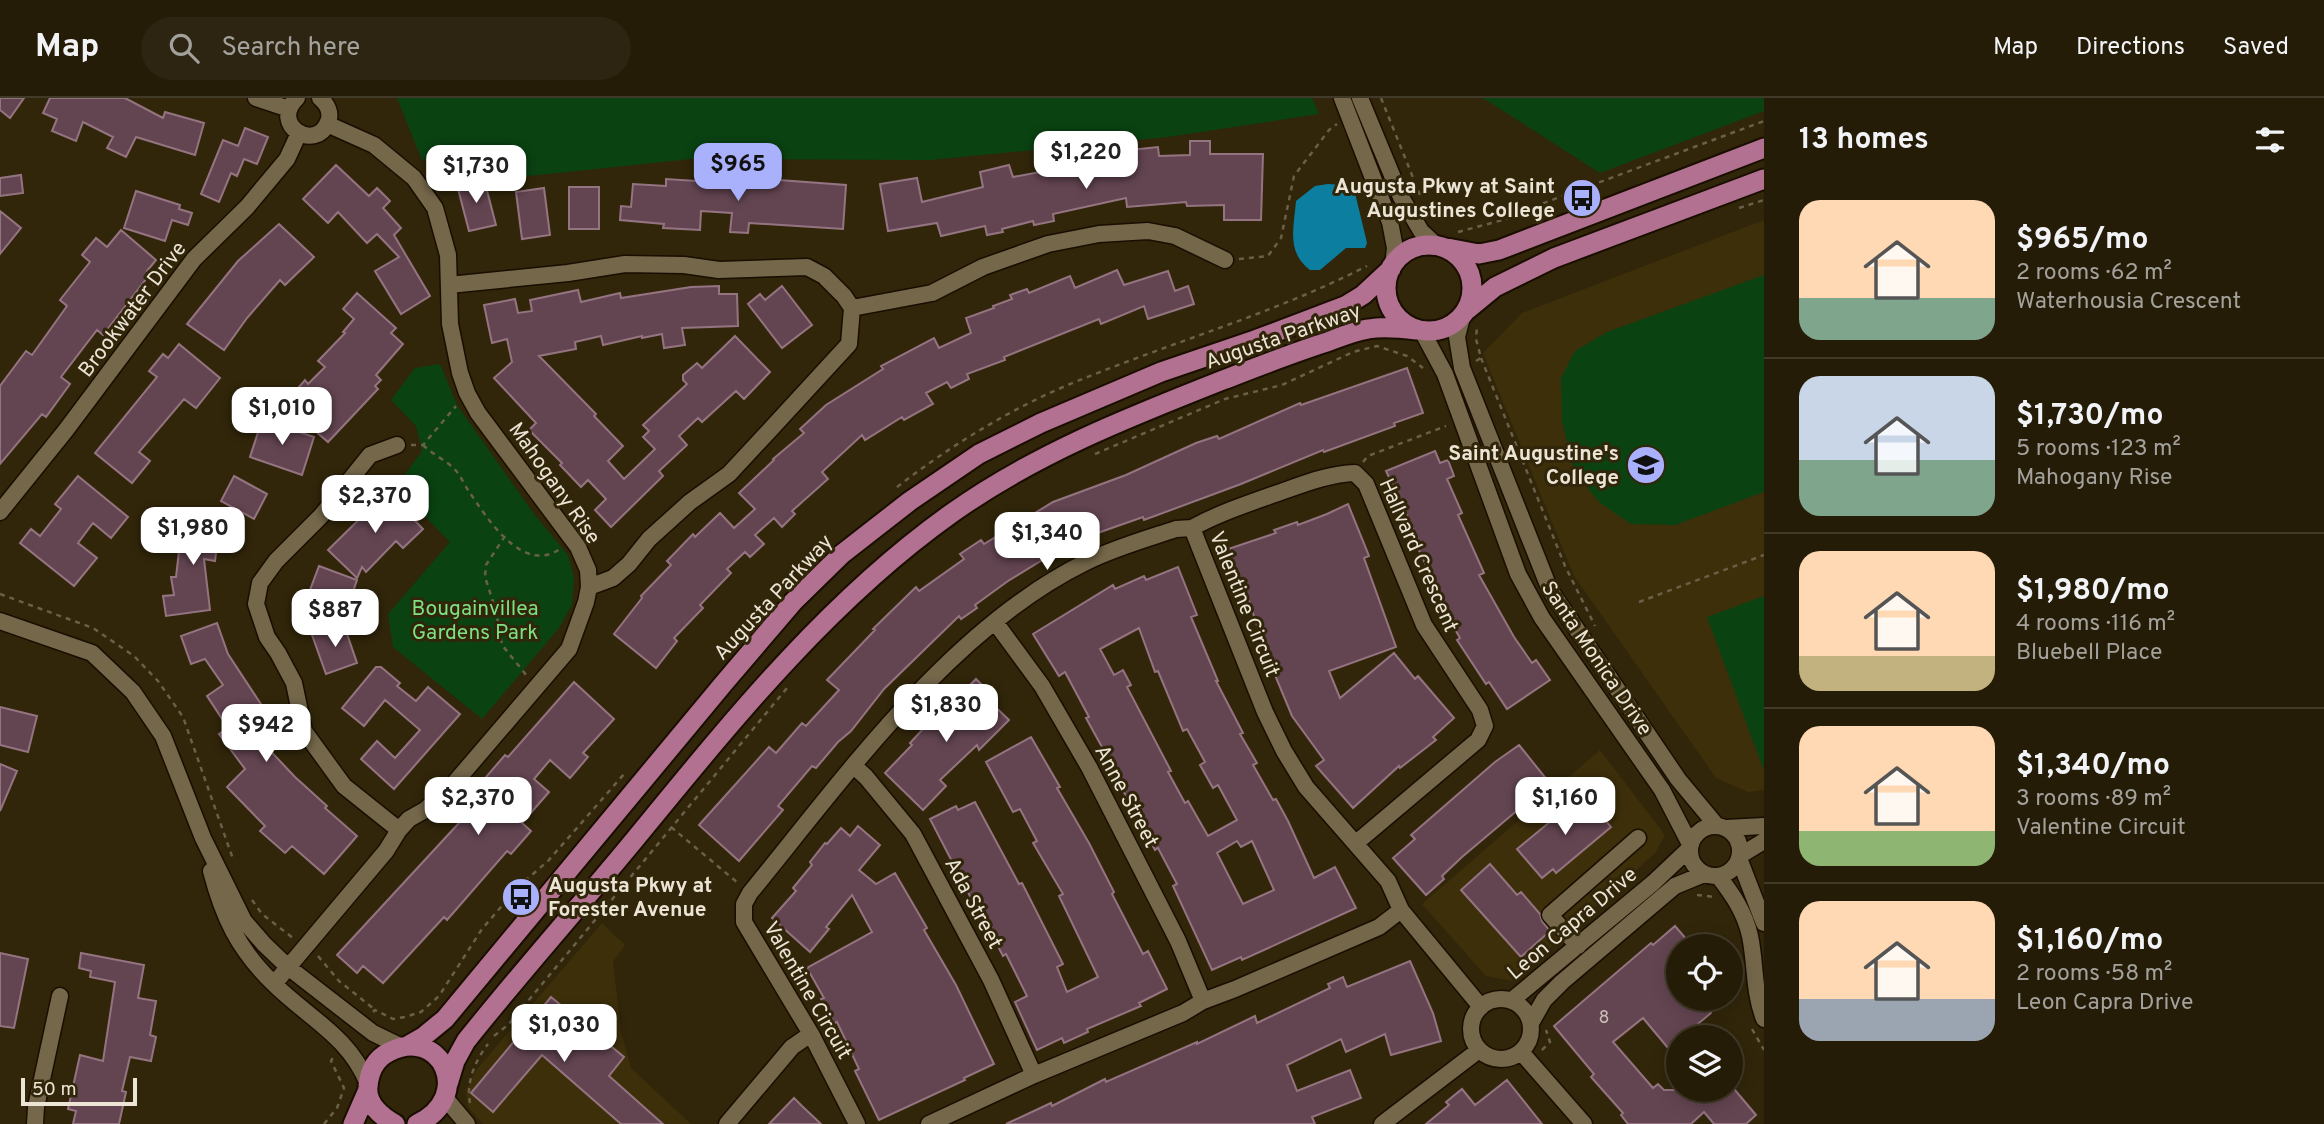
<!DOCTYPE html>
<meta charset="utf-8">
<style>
body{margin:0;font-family:Overpass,sans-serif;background:#2d2512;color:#f1f3f6;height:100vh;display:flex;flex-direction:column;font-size:26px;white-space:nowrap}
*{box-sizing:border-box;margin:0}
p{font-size:23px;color:#a3a19c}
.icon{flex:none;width:38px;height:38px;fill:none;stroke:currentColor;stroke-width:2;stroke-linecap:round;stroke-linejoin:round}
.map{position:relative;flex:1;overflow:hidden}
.panel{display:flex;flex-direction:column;background:#251c08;width:560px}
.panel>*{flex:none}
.tools{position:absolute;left:1666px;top:836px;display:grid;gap:14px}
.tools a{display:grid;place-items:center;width:77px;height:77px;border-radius:50%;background:#251c08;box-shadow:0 4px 18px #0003,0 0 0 2px #423a29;font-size:35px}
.scale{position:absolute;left:21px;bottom:18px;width:116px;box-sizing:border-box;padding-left:7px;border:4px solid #ece5d6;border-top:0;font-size:19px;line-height:24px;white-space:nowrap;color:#ece5d6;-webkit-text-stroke:5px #31260a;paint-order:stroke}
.price{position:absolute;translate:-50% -60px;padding:0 16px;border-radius:14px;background:#fff;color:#222;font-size:23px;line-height:46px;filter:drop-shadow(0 2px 4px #0008)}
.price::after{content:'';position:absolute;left:50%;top:42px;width:21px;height:16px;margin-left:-10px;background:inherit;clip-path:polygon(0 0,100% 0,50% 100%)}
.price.selected{background:#a9b0fc;color:#111}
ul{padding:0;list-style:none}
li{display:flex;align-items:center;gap:21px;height:175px;padding:0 35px}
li+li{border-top:2px solid #423a29}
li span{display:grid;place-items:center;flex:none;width:196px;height:140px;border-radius:21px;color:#555}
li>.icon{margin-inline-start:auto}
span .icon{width:84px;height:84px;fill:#fffc;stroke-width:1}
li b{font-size:30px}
h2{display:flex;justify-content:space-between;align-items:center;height:84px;padding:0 35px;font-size:30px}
header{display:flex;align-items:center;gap:42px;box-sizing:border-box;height:98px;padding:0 35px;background:#251c08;border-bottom:2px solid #423a29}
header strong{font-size:33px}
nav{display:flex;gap:38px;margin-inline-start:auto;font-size:24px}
.search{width:490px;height:63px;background:#2d2512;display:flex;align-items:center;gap:18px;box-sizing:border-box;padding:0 24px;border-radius:38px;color:#a3a19c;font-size:26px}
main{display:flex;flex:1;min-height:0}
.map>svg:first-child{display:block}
.built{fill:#3d2f0a}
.green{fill:#0a4212}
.water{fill:#0c7fa1}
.building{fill:#634551;stroke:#957481;stroke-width:2;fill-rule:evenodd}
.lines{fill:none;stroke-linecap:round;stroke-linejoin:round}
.minor-casing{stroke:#190e00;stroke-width:19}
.major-casing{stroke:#190e00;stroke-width:23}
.path{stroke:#6a6048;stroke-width:2.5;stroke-dasharray:5 5;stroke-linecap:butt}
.minor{stroke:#74674a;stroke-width:16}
.major{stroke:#b27190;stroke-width:19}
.labels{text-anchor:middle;stroke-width:6;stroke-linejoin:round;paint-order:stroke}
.number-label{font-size:18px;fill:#cabdb5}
.poi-label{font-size:21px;font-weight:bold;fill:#ece5d6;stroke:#31260a;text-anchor:end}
.street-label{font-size:21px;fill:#ece5d6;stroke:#31260a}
.park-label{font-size:21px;fill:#7de082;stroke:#31260a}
</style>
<header>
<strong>Map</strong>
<div class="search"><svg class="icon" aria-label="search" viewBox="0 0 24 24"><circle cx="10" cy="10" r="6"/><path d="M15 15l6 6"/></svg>Search here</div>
<nav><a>Map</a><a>Directions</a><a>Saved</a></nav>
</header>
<main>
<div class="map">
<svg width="1764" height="1026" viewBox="0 0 1764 1026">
<rect width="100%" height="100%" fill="#31260a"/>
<path class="built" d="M1764,122V692L1748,694L1716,680L1574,478L1483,255L1522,215Z
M1600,652L1665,737L1655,755L1513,883L1486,878L1422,806Z
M602,825L625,847L613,864L621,934L631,970L691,1026H483L468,1009L466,992L477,971Z"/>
<path class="green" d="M397,0H1312L1319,16L1168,39L930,62L691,61L510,80L422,62Z
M1483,0H1764V13L1600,75Z
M1764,177V394L1675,427L1631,426L1600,405L1574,373L1562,323L1561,280L1575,253L1607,234Z
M440,266L457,307L534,416L568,457L574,479L572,507L559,530L482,621L393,549L388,516L450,444L396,389L422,353L416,328L391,302L415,270Z
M1764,498V669L1763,670L1707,519Z"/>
<path class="water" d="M1328,86L1342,87L1355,95L1367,145L1365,150H1346L1320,172H1310C1286,154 1294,129 1296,103L1315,88Z"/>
<path class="building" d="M0,0H24L10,20L0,12Z
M50,0H125L163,20L165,14L204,25L195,57L136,39L126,59L107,50L113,39L83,24L76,43L52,33L57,21L43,15Z
M245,30L268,39L257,66L244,61L237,78L231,75L219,104L201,96L223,42L238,48Z
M1190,43H1210V56H1263L1261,122H1224V107L1187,108L1186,104L1127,109L1126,100L1053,116L1054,123L1034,127L1033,123L1002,131L1003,134L987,137L985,128L941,138L937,125L888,133L880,86L917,80L922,104L983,89L980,74L1009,67L1013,79L1061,70L1062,72L1122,59L1121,53L1158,49L1159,58L1190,57Z
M336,67L369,98L377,90L390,103L383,110L401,130L394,137L430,198L401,216L375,173L399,159L377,136L367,145L338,114L328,125L303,101Z
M713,72L753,75L752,80L846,87L843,131L749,125L748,135L730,134L732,115L701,113L700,132L663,130L664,126L620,122L621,108L631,109L633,86L666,88V81L712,84Z
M21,77L23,95L0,98V80Z
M484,81L496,127L469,133L457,87Z
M569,89H599V131H569Z
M544,90L550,137L522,141L516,94Z
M136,93L180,107L179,111L192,115L188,127L172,122L165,143L124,130Z
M0,113L21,130L0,156Z
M279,126L314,159L285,187L280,182L247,220L224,252L187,226L238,163Z
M121,132L156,162L147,173L150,176L103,237L97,232L61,279L70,286L46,319L42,316L0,366V288L26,253L32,257L67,208L60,202L90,164L82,157L96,140L107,149Z
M1117,172L1124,187L1168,173L1175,193L1188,188L1194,206L1148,221L1144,208L1101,226L1099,221L1004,259L1005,262L967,276L969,281L951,290L947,284L926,295L933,306L904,322L902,319L865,342L862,337L822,374L828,381L792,413L795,416L782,429L774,420L755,437L764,446L750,459L745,454L727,471L731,475L700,507L703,510L674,540L677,543L656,570L614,536L642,500L641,498L671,467L667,463L693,436L695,439L720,415L734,430L755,411L739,395L774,362L773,361L804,335L800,331L826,307L883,271L881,268L934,240L939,250L971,235L966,220L994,210L993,208L1012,201L1010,197L1027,191L1029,195L1070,178L1075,190Z
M719,188V196H737L738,228L682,230L685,247L664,250L662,236L642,240V238L603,247L601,238L575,244L576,251L539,258L596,316L594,318L623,348L608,363L624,381L655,351L643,339L649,333L643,327L687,286L683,282V277L697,265L702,270L735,238L770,274L744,301L736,293L702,324L698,320L679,338L687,347L659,373L663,378L611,429L595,412L606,401L588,382L581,389L560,367L562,365L529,332L536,325L494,280L512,264L507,241L492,245L484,207L515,201L518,215L532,213L530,202L578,192L581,204L620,195L621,200L691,189Z
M782,188L812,227L782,250L748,206L760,196L765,202Z
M357,195L396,230L391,235L403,246L376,277L381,282L375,288L378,291L328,344L284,306L305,282L308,286L325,269L318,263L345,235L343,234L354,221L343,211Z
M179,246L220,280L196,310L184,301L139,354L150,363L132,385L95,355L157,279L149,273L163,256L168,260Z
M1407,270L1423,315L1394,325L1395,328L1324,354L1323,352L1241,386L1144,422L1143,419L1072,444L1008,483L975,507L977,510L961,521L959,518L884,591L851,633L838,644L816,670L812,668L778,708L783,712L739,763L699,727L769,649L776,655L802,625L806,628L839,592L827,582L875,532L873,531L916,489L919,493L964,461L960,456L981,442L984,446L1053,404L1126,377L1196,345L1217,338L1219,341L1300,305L1301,307Z
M262,322L314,339L302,377L250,359Z
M1435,353L1440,365L1448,362L1454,378L1447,381L1462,415L1458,417L1484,475L1479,477L1514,539L1532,565L1536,562L1550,582L1507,611L1489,584L1486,586L1457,542L1460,540L1442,509L1425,465L1414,442L1418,441L1386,373Z
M78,378L128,419L111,440L93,425L78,445L97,460L74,488L20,445L31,431L40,438L61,411L55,406Z
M234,378L267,396L254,421L221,403Z
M387,394L423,431L403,450L396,443L366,474L362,469L357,480L328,452Z
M1348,406L1369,458L1364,460L1396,549L1329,573L1340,600L1394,555L1415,581L1418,578L1454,620L1433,639L1436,642L1400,670L1399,668L1353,710L1316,668L1324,662L1292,618L1267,558L1248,500L1241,502L1222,453L1276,435L1274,432L1297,424L1298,427L1327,416Z
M183,418L220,423L215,463L204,461L210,512L166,518L163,498L174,497L171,479H176Z
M319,468L357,482L343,522L304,508Z
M1178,469L1197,517L1191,519L1218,583H1216L1243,635L1240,636L1257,665L1253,667L1273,702L1276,701L1288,723L1314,780L1335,769L1356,810L1242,862L1241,859L1212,872L1173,788L1177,786L1158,750L1155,752L1100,650L1102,649L1086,620L1089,619L1065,574L1059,578L1033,536L1113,487L1115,491L1144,478L1146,482ZM1139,530L1155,574L1158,573L1183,633L1187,631L1205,664L1200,667L1213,690L1218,687L1237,722L1208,738L1188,703L1185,705L1168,674L1171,673L1127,589L1131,587L1123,572L1114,577L1100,551ZM1237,743L1241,749L1252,743L1274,792L1243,806L1217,755Z
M217,525L228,556L278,632L262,644L295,679L327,708L325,710L357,738L324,776L292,748L285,755L260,733L265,728L227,689L245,671L219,636L228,630L207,598L223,587L205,561L191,566L181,538Z
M344,527L357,565L326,576L312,537Z
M376,569H381L400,585L397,588L416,603L428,589L460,616L394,691L361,661L377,643L395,660L420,632L385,602L364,628L342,610Z
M976,581L989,594L984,598L1009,622L979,652L977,647L940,682L946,688L923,712L885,675L912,647L910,645L949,603L952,605Z
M574,584L614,621L583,655L588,659L570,680L550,662L534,681L549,694L522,725L531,733L511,756L507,753L447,822L444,819L383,885L363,868L357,875L337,857L495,686L486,679L505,657L508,659Z
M0,609L37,618L28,654L0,647Z
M1031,639L1060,689L1057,690L1089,745L1114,794L1112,796L1143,856L1148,853L1167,891L1139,905L1141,908L1087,931L1088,934L1064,945L1062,940L1037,952L1015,904L1027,898L1006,856L1003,858L992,837L995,836L978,804L974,806L930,721L956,708L958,712L975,704L1019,786L1022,785L1063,866L1057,869L1067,894L1098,879L1059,798L1063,796L1033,745L1037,743L1020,711L1013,714L986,664Z
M1519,647L1552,688L1534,702L1532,700L1462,759L1442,778L1444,781L1426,797L1393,760L1415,741L1411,737L1495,664Z
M0,666L17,673L0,713Z
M1584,696L1611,729L1556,775L1553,771L1542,780L1517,751Z
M858,728L880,747L859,772L876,786L895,775L927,830L924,832L956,887L994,966L964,980L965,982L879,1022L855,973L859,971L837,924L834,925L821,901L824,900L807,870L872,834L852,797L826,829L829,831L810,854L772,820L796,793L793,790L812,767L810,764L825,745L827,746L841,730L850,738Z
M1490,766L1517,797L1521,794L1540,816L1542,823L1550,833L1521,859L1461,792Z
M1675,828L1693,849H1678V901H1699L1711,915L1681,940H1678V962L1643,920L1613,944L1653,990L1658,986L1664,992H1735L1756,1017L1746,1026H1714L1704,1014L1691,1026H1628L1621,1017L1623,1015L1591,979L1594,976L1554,928L1651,845L1653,847Z
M0,855L28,861L14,930L0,928Z
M81,855L144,867L138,900L156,903L150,937L156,939L151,963L130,959L122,993L126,994L119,1026H73L76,1013L68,1011L80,957L103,963L115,884L90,879L91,873L79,870Z
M1410,863L1433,915L1441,943L1391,957L1385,936L1346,954L1341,941L1287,967L1297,993L1350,972L1361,1000L1312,1019L1315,1026H1006L1051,1005L1052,1008L1105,981L1106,984L1197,944V946L1255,918L1257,925L1330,890L1328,886L1343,879L1347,889Z
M551,899L624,959L609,978L663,1026H621L542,957L493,1014L471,995Z
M1507,982L1542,1026H1426L1449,1007L1446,1004L1462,991L1475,1007Z
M794,1000L802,1008L821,1026H769Z"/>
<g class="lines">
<g class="minor-casing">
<path id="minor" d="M256,0L289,11
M297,0C269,27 316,55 328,24C332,15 327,6 320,0
M1342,0L1390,124L1395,150L1393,167
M1360,0L1401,99L1421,133L1437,148
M449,187L568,175L625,166L684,167L719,172L807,169L824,178L844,198L852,210L849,246L769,333L729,376L690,404L649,441L629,466L613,480L589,489
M852,210L932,195L983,169L1048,146L1099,136L1148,133L1175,138L1225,162
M1462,219L1457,239L1462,270L1550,492L1678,681L1717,728
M1422,233L1445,276L1518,476L1542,520L1662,692L1690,746
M397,347L370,357L321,418L276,463L260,485L256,506L267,539L278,555L294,585L304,633L344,688L399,732
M0,414L66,332L194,161L247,109L287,61L299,35
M1192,430C1217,416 1244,407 1272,397C1299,388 1326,376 1355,375L1366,386L1424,527L1480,612L1485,628L1478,642L1356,745
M0,523L92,555L133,594L163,638L203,740L244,823L264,846L288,869L373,935L402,949
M995,524L1042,588L1089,669L1178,843L1203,903
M854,668L866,679L913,736L991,882L1034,977
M1690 753a25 25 0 1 1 50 0a25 25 0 1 1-50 0Z
M1726,730L1764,728
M1741,757L1764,743
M1740,763L1764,825
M211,773C223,819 238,851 273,885C308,920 349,938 368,986
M1719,779C1733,797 1745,815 1750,838C1756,867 1753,892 1764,921
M1578,848L1550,817L1638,740
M274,886L386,753L399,732L409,721L425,712L451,689L569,551L586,504L589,489L588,472L578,449L478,315L467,295L460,275L450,226L448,157L435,110L414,80L374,47L327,26
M1471 931a30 30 0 1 1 60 0a30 30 0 1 1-60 0Z
M1511,903L1653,785L1690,750
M1531,925L1544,902L1562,884L1675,788L1704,776
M1521,954L1584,1026
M446,1001L467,1026
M35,1026L36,1009L60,898
M727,1026L792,949L811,936
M857,1026L811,936L744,824V806L750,795C844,680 951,530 1086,464C1114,450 1146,441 1176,431L1192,430L1265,614L1284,653L1306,689L1388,783L1401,812
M929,1026L1034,977L1183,915L1203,903L1235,891L1379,829L1401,812L1481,909
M1382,1026L1479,952"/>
</g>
<g class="major-casing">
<path id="major" d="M1386 190a43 43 0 1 1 86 0a43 43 0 1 1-86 0Z
M1442,149L1479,156L1499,152L1764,50
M1467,212L1495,189L1554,160L1764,81
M409,947L423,939L445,921L724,585L793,504L842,456L910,403L979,356L1041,325L1161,274L1255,242L1345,208L1363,197L1391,171
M448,986L455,963L466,943C521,874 580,808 636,740C732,623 828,503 952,415C1035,356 1129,319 1223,282C1257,269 1292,255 1327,244C1340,239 1354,233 1368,231C1384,228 1401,230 1417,232
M353,1026L367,994
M395,1026C382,1019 366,1006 368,989C369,974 375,961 389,954C441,927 475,999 417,1026"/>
</g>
<path class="path" d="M1381,0L1420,97
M1739,110L1764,102
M1458,134L1514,119L1533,109L1764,23
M1239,161L1268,158L1281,140L1294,78L1329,32L1337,26
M153,188L172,162
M1481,260L1565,468L1595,528
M1476,263L1481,260L1476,241L1477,228
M411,347H423L456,308
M423,347C433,357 448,363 457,374C461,379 464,386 468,392C487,420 522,477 560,451
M1095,356L1225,301L1282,287L1353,254L1377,248L1407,258L1423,270
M1363,364L1368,358L1446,328
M897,389C954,345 1018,306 1085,280C1179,242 1277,214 1367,168
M505,438L486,467L485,479L496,513L502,547L527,578
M0,496L93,530L134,558L158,583L183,619L233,761
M1639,504L1764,457
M671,729L738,785
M1697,797L1715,799
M252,802L262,816L293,840
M318,858L339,883L374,911
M373,914L375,912L393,921L405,919L421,914L439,898L482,831L519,788L548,763L625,675
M1752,931L1764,952
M494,938L509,926L787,590
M1542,952L1550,944L1546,932
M470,1005C466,984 475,963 488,946
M324,1026L337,1010L344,990L331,963L334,958"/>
<use href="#minor" class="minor"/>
<use href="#major" class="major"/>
</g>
<defs>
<g id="bus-disc" transform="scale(2.0125)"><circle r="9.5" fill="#a9b0fc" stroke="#31260a"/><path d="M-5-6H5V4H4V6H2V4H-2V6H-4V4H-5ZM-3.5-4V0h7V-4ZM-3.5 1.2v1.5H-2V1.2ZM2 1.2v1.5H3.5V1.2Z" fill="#111"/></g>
<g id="school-disc" transform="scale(2.0125)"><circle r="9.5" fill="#a9b0fc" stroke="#31260a"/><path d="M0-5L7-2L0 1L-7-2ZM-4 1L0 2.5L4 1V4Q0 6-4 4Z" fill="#111"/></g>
</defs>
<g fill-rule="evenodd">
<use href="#bus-disc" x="1582" y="100"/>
<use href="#school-disc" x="1646" y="367"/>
<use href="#bus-disc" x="521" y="799"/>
</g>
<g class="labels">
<g class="number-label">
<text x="1604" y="925">8</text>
</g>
<g class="poi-label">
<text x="1555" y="95">Augusta Pkwy at Saint<tspan x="1555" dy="24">Augustines College</tspan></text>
<text x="1619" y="362">Saint Augustine's<tspan x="1619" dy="24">College</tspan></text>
<text x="548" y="794" text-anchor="start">Augusta Pkwy at<tspan x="548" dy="24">Forester Avenue</tspan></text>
</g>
<g class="street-label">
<text transform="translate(132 211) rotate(-53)" y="7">Brookwater Drive</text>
<text transform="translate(1283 238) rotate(-19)" y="7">Augusta Parkway</text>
<text transform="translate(555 385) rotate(55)" y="7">Mahogany Rise</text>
<text transform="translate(1419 457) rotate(66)" y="7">Hallvard Crescent</text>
<text transform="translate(773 499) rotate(-47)" y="7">Augusta Parkway</text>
<text transform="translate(1245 506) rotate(68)" y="7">Valentine Circuit</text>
<text transform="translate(1597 560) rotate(56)" y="7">Santa Monica Drive</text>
<text transform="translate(1127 698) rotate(62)" y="7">Anne Street</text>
<text transform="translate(974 805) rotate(62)" y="7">Ada Street</text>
<text transform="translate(1572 825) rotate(-40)" y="7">Leon Capra Drive</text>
<text transform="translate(808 892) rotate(60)" y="7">Valentine Circuit</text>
</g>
<g class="park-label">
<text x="475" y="517">Bougainvillea<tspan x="475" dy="24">Gardens Park</tspan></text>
</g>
</g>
</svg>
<div class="tools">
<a><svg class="icon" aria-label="locate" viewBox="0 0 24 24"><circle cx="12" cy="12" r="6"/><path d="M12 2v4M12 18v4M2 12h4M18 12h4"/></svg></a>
<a><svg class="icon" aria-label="layers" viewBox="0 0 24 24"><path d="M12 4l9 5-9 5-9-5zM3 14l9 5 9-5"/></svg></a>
</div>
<div class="scale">50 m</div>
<b class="price" style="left:1086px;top:93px">$1,220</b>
<b class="price selected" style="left:738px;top:105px">$965</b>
<b class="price" style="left:476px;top:107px">$1,730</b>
<b class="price" style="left:282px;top:349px">$1,010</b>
<b class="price" style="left:375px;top:437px">$2,370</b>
<b class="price" style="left:193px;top:469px">$1,980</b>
<b class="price" style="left:1047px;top:474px">$1,340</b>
<b class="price" style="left:335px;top:551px">$887</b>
<b class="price" style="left:946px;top:646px">$1,830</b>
<b class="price" style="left:266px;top:666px">$942</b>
<b class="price" style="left:478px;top:739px">$2,370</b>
<b class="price" style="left:1565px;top:739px">$1,160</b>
<b class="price" style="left:564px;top:966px">$1,030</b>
</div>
<section class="panel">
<h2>13 homes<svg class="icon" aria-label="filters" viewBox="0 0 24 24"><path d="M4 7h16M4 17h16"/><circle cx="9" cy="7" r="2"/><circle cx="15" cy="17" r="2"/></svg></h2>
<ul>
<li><span style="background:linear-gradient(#ffd9b3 70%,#7fa58c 0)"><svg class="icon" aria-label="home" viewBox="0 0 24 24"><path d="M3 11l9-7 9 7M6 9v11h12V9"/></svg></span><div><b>$965/mo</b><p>2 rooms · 62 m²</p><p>Waterhousia Crescent</p></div></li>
<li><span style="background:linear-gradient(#c9d6e8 60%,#7fa58c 0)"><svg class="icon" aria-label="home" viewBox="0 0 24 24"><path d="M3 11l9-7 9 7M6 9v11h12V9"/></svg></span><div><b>$1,730/mo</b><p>5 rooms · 123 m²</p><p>Mahogany Rise</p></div></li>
<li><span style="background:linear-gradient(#ffd9b3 75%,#c2b280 0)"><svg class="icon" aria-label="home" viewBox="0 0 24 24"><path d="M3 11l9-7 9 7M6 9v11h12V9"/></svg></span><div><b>$1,980/mo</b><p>4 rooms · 116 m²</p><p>Bluebell Place</p></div></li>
<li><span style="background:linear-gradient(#ffd9b3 75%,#8fb573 0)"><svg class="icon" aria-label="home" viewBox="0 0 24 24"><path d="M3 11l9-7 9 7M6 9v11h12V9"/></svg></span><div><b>$1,340/mo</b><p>3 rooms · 89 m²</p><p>Valentine Circuit</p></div></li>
<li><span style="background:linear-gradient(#ffd9b3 70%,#9aa5b1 0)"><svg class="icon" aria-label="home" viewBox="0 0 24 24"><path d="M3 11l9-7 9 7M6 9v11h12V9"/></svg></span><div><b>$1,160/mo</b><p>2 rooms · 58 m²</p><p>Leon Capra Drive</p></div></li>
</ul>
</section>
</main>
